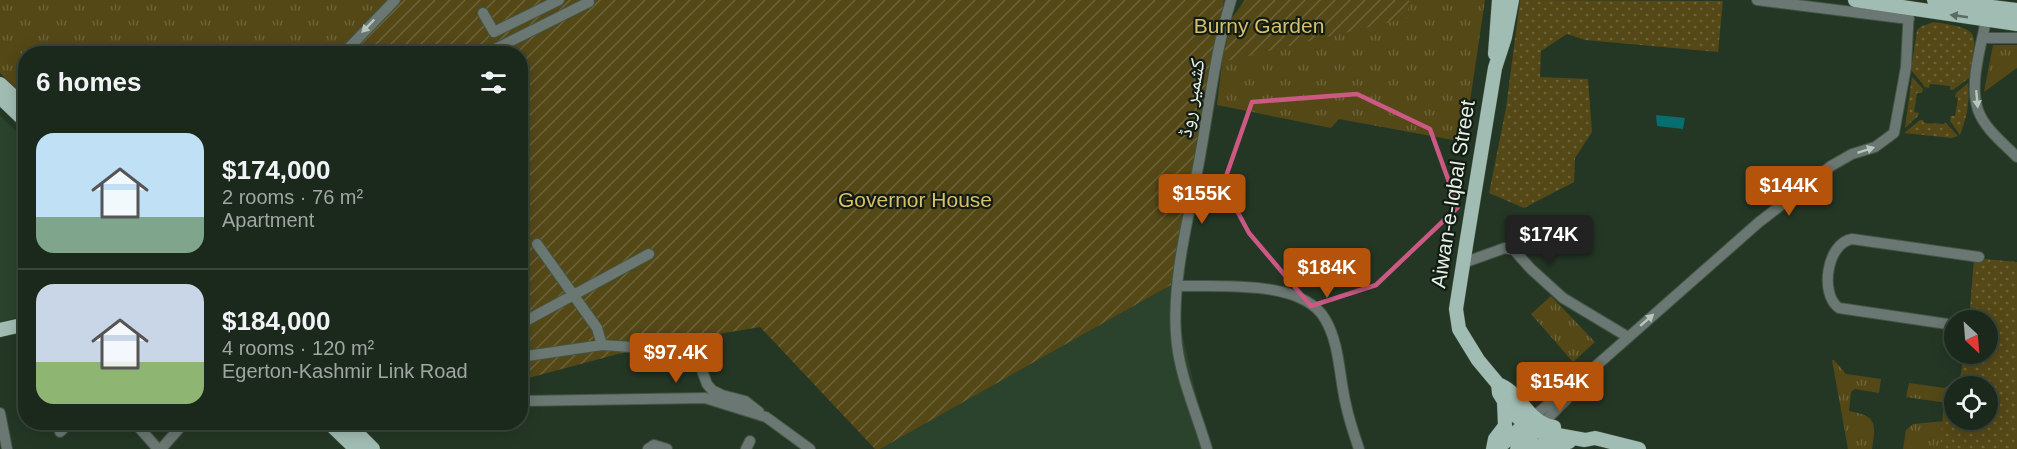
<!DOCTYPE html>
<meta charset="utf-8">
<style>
body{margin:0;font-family:Helvetica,"Noto Naskh Arabic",sans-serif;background:#283529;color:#f1f3f6;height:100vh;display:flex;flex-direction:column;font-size:22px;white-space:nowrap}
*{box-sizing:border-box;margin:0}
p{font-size:20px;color:#a0a6a3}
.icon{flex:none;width:33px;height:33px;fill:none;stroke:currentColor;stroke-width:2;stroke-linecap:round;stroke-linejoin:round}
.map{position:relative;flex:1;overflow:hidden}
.drawer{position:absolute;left:18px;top:46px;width:510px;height:384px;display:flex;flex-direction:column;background:#1b291c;border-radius:24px;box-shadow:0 3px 15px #0003,0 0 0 2px #39453b}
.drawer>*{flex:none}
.needle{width:39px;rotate:154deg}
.buttons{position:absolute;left:1944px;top:310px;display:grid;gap:12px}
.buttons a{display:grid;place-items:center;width:54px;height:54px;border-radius:50%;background:#1b291c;box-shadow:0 3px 15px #0003,0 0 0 2px #39453b;font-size:30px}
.price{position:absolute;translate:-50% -51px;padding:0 14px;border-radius:6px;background:#b45309;color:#fff;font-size:20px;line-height:39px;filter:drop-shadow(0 2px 3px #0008)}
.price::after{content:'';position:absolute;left:50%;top:36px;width:18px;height:14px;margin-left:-9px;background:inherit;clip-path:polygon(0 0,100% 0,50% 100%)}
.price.on{background:#222;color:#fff}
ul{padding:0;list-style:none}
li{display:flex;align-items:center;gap:18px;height:150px;padding:0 18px}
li+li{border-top:2px solid #39453b}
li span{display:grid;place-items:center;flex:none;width:168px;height:120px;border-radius:18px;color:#555}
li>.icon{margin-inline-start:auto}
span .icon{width:72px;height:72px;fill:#fffc;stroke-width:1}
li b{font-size:26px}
h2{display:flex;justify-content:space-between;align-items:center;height:72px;padding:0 18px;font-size:26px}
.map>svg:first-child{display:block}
.built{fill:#2b432c}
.grass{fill:url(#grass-tufts)}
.park{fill:url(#park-dots);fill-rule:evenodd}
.garden{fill:url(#garden-furrows)}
.water{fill:#076e6f}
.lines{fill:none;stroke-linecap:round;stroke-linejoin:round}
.minor-casing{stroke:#435544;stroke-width:12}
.major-casing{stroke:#435544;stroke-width:15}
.minor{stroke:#6a7772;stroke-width:10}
.major{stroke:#a1bdb3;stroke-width:14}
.oneway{fill:#5a6c64}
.oneway2{fill:#b9c6bc}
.marked{fill:none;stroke:#cc5984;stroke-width:4.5;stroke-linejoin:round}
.labels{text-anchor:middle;stroke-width:4.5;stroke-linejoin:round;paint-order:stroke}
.park-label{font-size:21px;fill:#d7c069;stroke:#131c14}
.street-label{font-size:21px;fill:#e4f0e4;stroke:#131c14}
</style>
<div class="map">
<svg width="2017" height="449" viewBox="0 0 2017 449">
<defs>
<pattern id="grass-tufts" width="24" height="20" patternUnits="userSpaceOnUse" patternTransform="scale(1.5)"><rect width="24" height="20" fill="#544817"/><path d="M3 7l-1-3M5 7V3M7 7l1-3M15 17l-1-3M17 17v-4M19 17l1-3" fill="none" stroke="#6c6339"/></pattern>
<pattern id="park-dots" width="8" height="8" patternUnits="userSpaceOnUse" patternTransform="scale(1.5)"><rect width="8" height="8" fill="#544817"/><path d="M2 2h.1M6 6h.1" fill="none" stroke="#6c6339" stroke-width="1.8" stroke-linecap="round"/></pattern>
<pattern id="garden-furrows" width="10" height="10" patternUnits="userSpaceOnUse" patternTransform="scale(1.5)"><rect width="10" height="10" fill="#544817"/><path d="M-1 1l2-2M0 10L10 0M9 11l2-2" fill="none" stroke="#6c6339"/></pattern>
</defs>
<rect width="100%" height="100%" fill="#243725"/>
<path class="built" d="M0,116L26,140L25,315L0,322Z
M1171,285L1209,449H880Z"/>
<path class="grass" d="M0,0H395L343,54H26L25,98L0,73Z
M1245,0H1485L1464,142L1339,119L1331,128L1217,105L1222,62L1232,19Z
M1993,45H2017V68L1984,92Z
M1551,296L1595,342L1573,362L1531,314Z
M1832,360H1834L1846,374L1881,379L1879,393L1855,389L1851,392L1849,411C1877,416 1876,423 1872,449H1848Z
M1909,383L1945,388L1949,386L1954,404L1906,397Z
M1957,420H1988L2010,449H1903L1906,430L1913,424Z"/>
<path class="park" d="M1520,0L1723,1L1718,52L1585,40L1567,34L1541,51L1540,77L1588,79L1592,132L1575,158L1574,182L1524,208L1489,193L1506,108Z
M1934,22C1984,30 1976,31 1969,78L1953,90H1950V86L1930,84L1929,88L1925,87L1911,70L1917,30L1922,26Z
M1912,77L1923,89L1922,93H1917L1914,112L1919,113L1918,116L1905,128Z
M1968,83C1970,102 1967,117 1960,135L1950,121L1951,116H1955L1958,98L1955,97L1956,93Z
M1920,120H1923L1924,123L1944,124L1945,122L1958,136L1952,138L1904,133Z
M1974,258L2017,262V449H1940L1945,388L1960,378L1964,354H1988V321H1969ZM1954,387H1988V420H1954Z"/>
<path class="garden" d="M395,0H1224L1171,285L880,449H875L760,327L648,346L521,380L520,54H343Z
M1245,0H1409L1407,18L1222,62L1232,18Z"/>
<path class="water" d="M1656,115L1685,118L1683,129L1657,126Z"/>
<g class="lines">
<g class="minor-casing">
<path id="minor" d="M1757,0L1909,19
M483,13L494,32L559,0
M1986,20C1981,47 1969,83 1978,110C1984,128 2004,144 2017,157
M1983,38H2017
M343,54L395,0
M485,54L589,2
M537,244L597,328L602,345
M1463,263L1505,248L1514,250L1531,269L1563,298L1628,337
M1177,286C1218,287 1302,279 1325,319C1340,344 1339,377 1346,405C1349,420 1354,434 1359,449
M520,324L649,254
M1954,325L1839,308C1819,294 1827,243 1852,239L1979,257
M520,357L602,345L689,351L696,354L707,384L712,390L722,395L745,401L759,412
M520,401L705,398L766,417L810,449
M0,413L7,449
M1533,417L1558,396L1572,387L1758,223L1831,166L1852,154L1875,147L1894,133L1906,67L1909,8
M135,423L158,449
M1542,424L1567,399L1572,387
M60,432L69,423
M161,449L184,423
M648,449L654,445L667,449
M746,449L750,441
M1207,449C1196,411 1178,373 1176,334C1172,280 1189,215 1199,162C1209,108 1215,52 1231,0"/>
</g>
<g class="major-casing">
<path id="major" d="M1512,0L1505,37L1495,68L1467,239L1456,309L1459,329L1478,360L1498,384L1499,393L1504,401L1516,416L1529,427L1541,432L1585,440L1595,438L1639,449
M1855,0L2017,24
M1934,0L2017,10
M1495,54L1499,0
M0,84L26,108
M0,97L26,122
M0,330L26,324
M1498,384C1521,392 1527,423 1554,427
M329,423L356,449
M347,423L373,449
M1498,448L1531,419
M1493,449L1495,439L1505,426L1504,401
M1517,449L1541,426
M1531,449L1542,445L1569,442"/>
</g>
<use href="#minor" class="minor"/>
<use href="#major" class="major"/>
</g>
<defs><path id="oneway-solid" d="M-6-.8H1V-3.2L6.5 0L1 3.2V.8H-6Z" transform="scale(1.5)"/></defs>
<use class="oneway" href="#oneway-solid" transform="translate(1959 16) rotate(-172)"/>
<g class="oneway2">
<use href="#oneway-solid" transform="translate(368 26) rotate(134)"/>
<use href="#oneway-solid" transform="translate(1977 99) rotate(85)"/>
<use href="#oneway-solid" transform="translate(1866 150) rotate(-18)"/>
<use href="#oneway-solid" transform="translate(1647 320) rotate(-41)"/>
</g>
<path class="marked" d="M1357,94L1430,129L1458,207L1376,285L1311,306L1249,233L1223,185L1252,102Z"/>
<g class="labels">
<g class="park-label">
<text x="1259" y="33">Burny Garden</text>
<text x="915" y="207">Governor House</text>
</g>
<g class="street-label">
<text transform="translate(1191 98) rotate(-80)" y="7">کشمیر روڈ</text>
<text transform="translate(1453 194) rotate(-81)" y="7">Aiwan-e-Iqbal Street</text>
</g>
</g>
</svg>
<div class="buttons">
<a><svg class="needle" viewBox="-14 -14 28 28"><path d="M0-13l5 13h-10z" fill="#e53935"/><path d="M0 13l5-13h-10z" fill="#a0a6a3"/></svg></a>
<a><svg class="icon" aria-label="locate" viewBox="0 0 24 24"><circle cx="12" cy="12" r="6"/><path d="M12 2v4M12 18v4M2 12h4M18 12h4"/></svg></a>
</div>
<b class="price" style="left:1789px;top:217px">$144K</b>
<b class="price" style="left:1202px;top:225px">$155K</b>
<b class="price on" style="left:1549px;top:266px">$174K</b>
<b class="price" style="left:1327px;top:299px">$184K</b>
<b class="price" style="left:676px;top:384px">$97.4K</b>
<b class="price" style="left:1560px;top:413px">$154K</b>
<section class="drawer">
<h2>6 homes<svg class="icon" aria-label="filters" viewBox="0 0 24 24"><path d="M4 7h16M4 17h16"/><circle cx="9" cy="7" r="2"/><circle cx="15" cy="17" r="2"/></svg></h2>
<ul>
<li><span style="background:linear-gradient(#bfe0f5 70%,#7fa58c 0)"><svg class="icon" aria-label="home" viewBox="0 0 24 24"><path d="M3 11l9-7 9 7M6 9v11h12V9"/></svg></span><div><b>$174,000</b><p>2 rooms · 76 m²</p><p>Apartment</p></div></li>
<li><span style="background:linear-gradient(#c9d6e8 65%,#8fb573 0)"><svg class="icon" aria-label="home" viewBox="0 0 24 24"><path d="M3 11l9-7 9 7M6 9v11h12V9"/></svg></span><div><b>$184,000</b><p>4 rooms · 120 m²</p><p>Egerton-Kashmir Link Road</p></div></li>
</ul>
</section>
</div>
